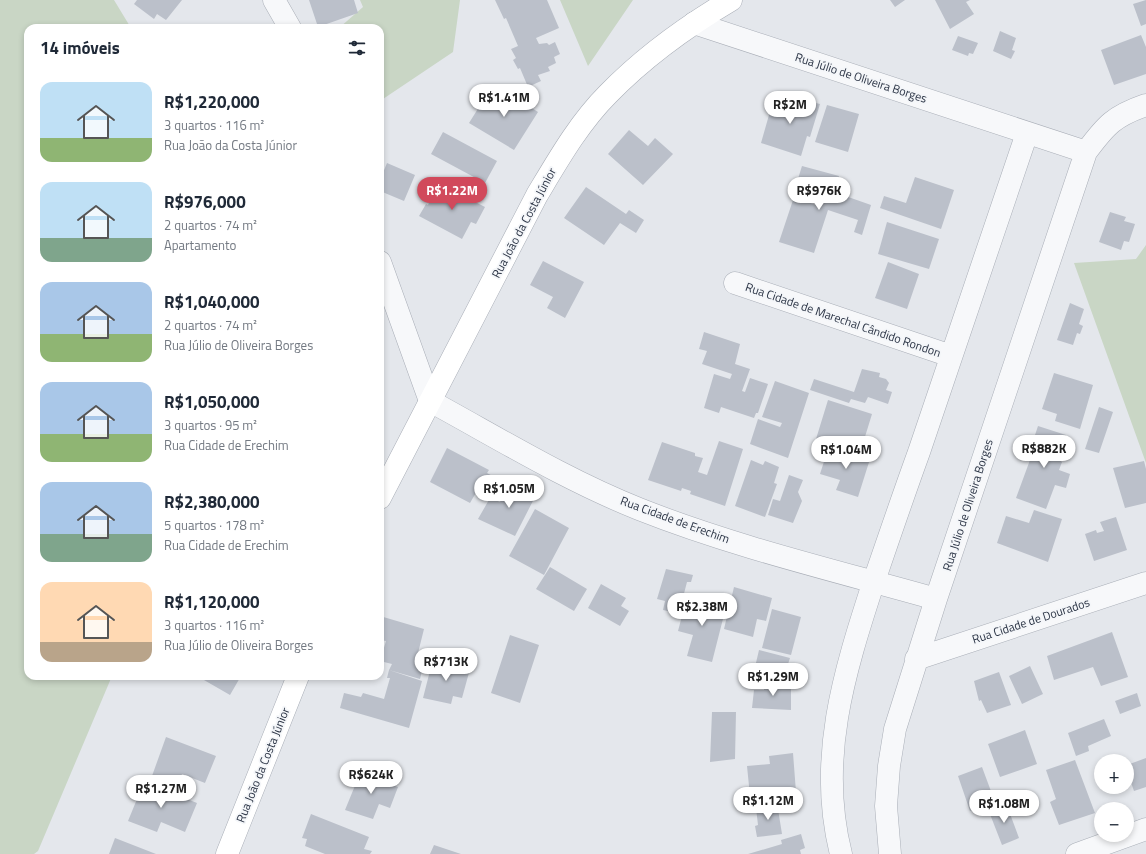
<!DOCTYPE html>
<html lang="pt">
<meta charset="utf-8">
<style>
body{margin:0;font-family:"Titillium Web",sans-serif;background:#f2f2f3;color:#1f2937;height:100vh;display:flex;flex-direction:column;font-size:15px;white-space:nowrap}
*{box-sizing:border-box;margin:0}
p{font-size:13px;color:#747a83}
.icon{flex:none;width:22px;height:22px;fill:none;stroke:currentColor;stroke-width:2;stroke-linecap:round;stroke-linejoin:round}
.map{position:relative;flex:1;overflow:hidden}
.drawer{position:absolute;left:24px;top:24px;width:360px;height:656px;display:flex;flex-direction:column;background:#fff;border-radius:12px;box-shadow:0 2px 6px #0003}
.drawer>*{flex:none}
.controls{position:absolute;left:1094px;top:754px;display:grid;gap:8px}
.controls a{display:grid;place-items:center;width:40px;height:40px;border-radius:50%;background:#fff;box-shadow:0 2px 6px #0003;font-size:20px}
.price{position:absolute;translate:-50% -34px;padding:0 9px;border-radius:14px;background:#fff;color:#222;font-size:13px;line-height:26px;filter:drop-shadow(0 1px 2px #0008)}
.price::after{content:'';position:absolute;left:50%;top:24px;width:12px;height:9px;margin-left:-6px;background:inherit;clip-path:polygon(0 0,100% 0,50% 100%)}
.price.selected{background:#d1495b;color:#fff}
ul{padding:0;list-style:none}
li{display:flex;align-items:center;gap:12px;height:100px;padding:0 16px}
li span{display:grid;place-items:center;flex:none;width:112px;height:80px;border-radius:12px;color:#555}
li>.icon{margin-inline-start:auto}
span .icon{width:48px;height:48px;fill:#fffc;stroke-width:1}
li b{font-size:17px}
h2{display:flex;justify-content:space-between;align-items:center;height:48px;padding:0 16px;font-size:17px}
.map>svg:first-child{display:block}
.green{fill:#c9d6c5}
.building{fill:#bbc0ca}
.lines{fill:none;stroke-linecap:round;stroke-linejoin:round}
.minor-casing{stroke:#a9aeb7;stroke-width:23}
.secondary-casing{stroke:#a9aeb7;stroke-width:23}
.minor{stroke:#f7f8fa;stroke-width:22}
.secondary{stroke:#fff;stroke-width:22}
.labels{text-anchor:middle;stroke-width:3.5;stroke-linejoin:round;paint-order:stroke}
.street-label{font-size:12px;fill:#2b3445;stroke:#f4f6f9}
</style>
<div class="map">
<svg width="1146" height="854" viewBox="0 0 1146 854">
<rect width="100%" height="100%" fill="#e4e7ec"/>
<path class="green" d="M0,0H114L131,28H28V676H112L38,851L34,854H0Z
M360,0H460L453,52L380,101V28H339L363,7Z
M560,0H633L588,66Z
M1146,245V463L1074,263L1136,259Z"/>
<path class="building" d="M137,0H182L166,20L157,14L154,19L134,4Z
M309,0H354L358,13L318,27Z
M495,0H547L559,28L536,38L539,44L547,43L549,45L555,42L560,54L554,57L556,63L548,67L550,71L538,75L541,81L528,87L520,68L518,69L513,60L516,58L511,49L518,46L506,18L504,19Z
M890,0H905L895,7Z
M935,0H970L966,2L974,14L950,29Z
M1146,0V24L1141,26L1133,4Z
M1000,31L1016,38L1012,50L1015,51L1011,59L993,51Z
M1141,35L1146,47V74L1114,85L1101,50Z
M958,36L978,43L973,54L969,53L968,56L952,50Z
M491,88L511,100L513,96L538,112L514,150L469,123Z
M780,99L799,103L800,99L820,104L810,137L807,136L801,156L761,143L771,108L776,109Z
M827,105L859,114L848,152L815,142Z
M629,130L648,146L655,138L673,154L643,185L608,154Z
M443,132L497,161L485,183L431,154Z
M387,163L415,175L404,201L380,191V180Z
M802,166L839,176L834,192L871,205L862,235L854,232L858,220L828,210L814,253L779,242L794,197L816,205L823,189L797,182Z
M915,177L954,190L941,229L880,208L884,196L906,203Z
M438,183L485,207L476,224L471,222L462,239L419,216L426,204L428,205Z
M586,187L626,214L629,210L644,220L636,233L620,223L604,245L564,218Z
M1110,212L1126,217L1124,221L1135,224L1129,242L1124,241L1121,250L1099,242Z
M887,222L939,239L929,269L878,254Z
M543,261L584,282L565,318L547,308L553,297L530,285Z
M888,262L919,274L907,309L875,298Z
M1070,303L1084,309L1079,324L1083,326L1080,334L1077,333L1073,345L1057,340Z
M704,332L740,344L735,364L750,369L742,391L745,392L750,378L768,384L758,413H756L754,418L721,407L719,413L704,408L714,374L730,379L732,374L702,364L707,351L699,349Z
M862,369L880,373L879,377L886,379L889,383L886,390L892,392L888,404L868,397L865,403L851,399L849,403L810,390L814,379L854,392Z
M1054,373L1093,385L1080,429L1055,421L1057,414L1042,409Z
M775,381L809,393L788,458L750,444L758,419L780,427L782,423L762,417Z
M828,400L872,414L860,453L816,439Z
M1099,407L1113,412L1099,453L1085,449Z
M1038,426L1066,435L1059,460L1062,462L1059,470L1070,474L1066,488L1055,485L1046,509L1016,498L1030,460L1027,459Z
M719,441L743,449L725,506L690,494L691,491L682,488L681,491L648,480L662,442L695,453V456L703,458L698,472L707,475Z
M829,446L870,459L858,497L836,490L840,480L820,474Z
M447,448L489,470L487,473L496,478L489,489L481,484L470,503L430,482Z
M751,460L763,465L765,461L779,467L774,483L777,484L765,517L735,506Z
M1144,461L1146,469V503L1125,508L1113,468Z
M789,475L803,480L798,492L802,501L793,523L768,515L773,499L780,501Z
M511,481L537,493L515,536L478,519L490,498L500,502Z
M535,509L569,528L544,575L509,556Z
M1034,510L1062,519L1048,562L997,543L1006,516L1029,523Z
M1116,517L1127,550L1094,561L1085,534L1096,530L1097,533L1104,531L1100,522Z
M550,567L587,589L574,611L536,589Z
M666,569L693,575L691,582H687L681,605H679L676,613L663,610L665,601L657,599Z
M601,584L626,598L621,606L629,611L620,626L588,608Z
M734,587L772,598L766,621L757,619L753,637L724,629Z
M687,597L726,607L712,662L687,656L693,635L678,631Z
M772,609L801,617L791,655L762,648Z
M380,616L424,629L416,661L424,663L420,679L389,670L392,664L380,661L386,641L380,640Z
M1112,632L1128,677L1101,686L1093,667L1054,680L1047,656Z
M510,635L539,645L520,703L491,693Z
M759,650L790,658L786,670L755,667Z
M433,659L470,669L462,698L453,696L451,704L423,698Z
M1030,666L1043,694L1022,704L1009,676Z
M389,670L422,681L409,728L340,708L344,693L361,697L363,693L384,699L390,678H387Z
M999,672L1011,705L987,713L981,700L979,701L974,681Z
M197,676H241L230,695Z
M765,681L791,684V710L752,708L754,690H764Z
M1137,693L1141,706L1120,714L1115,701Z
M712,712H736L735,759L710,762Z
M1104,719L1111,736L1088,746L1089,751L1076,756L1068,733Z
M1025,730L1037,764L1000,777L988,744Z
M166,737L216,756L205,783L182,774L177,787L152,776Z
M793,753L796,792L750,796L747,766L770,764L769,756Z
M1146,758V787L1134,791L1127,771V765Z
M1075,760L1095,813L1059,825L1050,802L1056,799L1046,770Z
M982,767L995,802L970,811L958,776Z
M361,771L388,780L387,783L398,787L390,808L379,804L373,819L345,810Z
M144,782L197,803L185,832L161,822L157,832L128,821Z
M777,803L782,834L757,837L755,826L758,825L756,808Z
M1006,803L1019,838L1002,845L988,809Z
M311,814L369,837L364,849L372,851L370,854H325L305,846L307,839L302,838Z
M801,834L805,848L800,850L801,854H748L782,844L781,840Z
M115,838L156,854H109Z
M434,845L461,854H430Z"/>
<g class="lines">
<g class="minor-casing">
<path id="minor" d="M274,0L290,28
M694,23L1086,152
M380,262L430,401C498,438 566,480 639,509C735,547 837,571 936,599
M735,283L951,356
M916,659L1146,583
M841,854C817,760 844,673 873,584C888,540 903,496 919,452C955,345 991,239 1027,133
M890,854L886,806L889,766L895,729L936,599L1086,152C1106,125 1114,116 1146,105
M1077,854L1146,829"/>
</g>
<g class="secondary-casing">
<path id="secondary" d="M380,498L537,195C558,160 579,123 608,94C644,57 687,26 731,0
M227,854L298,676"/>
</g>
<use href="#minor" class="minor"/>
<use href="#secondary" class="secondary"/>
</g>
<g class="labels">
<g class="street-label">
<text transform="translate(861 78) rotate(18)" y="4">Rua Júlio de Oliveira Borges</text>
<text transform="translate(524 223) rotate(-62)" y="4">Rua João da Costa Júnior</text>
<text transform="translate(843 320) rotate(19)" y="4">Rua Cidade de Marechal Cândido Rondon</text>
<text transform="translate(968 505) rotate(-72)" y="4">Rua Júlio de Oliveira Borges</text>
<text transform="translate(675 520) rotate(20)" y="4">Rua Cidade de Erechim</text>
<text transform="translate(1031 621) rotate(-18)" y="4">Rua Cidade de Dourados</text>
<text transform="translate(263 765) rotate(-68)" y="4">Rua João da Costa Júnior</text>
</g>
</g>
</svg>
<div class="controls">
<a>+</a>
<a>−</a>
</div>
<b class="price" style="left:504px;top:118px">R$1.41M</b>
<b class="price" style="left:790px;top:125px">R$2M</b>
<b class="price selected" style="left:452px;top:211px">R$1.22M</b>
<b class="price" style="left:819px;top:211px">R$976K</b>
<b class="price" style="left:1044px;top:469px">R$882K</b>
<b class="price" style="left:846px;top:470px">R$1.04M</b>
<b class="price" style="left:509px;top:509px">R$1.05M</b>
<b class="price" style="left:702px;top:627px">R$2.38M</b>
<b class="price" style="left:446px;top:682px">R$713K</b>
<b class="price" style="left:773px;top:697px">R$1.29M</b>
<b class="price" style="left:371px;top:795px">R$624K</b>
<b class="price" style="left:161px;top:809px">R$1.27M</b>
<b class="price" style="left:768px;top:821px">R$1.12M</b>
<b class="price" style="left:1004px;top:824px">R$1.08M</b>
<section class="drawer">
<h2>14 imóveis<svg class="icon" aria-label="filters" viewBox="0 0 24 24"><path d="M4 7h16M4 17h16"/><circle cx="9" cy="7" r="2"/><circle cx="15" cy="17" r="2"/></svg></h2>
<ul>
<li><span style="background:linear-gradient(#bfe0f5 70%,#8fb573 0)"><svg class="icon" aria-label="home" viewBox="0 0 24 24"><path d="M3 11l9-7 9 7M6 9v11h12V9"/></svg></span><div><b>R$1,220,000</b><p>3 quartos · 116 m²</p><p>Rua João da Costa Júnior</p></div></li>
<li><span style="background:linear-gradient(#bfe0f5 70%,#7fa58c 0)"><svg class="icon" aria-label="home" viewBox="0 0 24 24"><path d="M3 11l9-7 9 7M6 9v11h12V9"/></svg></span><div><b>R$976,000</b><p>2 quartos · 74 m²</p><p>Apartamento</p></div></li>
<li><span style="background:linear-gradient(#a9c7e8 65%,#8fb573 0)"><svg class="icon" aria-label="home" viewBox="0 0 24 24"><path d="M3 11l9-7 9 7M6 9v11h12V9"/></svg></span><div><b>R$1,040,000</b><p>2 quartos · 74 m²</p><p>Rua Júlio de Oliveira Borges</p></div></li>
<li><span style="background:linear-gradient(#a9c7e8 65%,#8fb573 0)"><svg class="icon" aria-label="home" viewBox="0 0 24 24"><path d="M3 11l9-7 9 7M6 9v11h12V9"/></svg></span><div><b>R$1,050,000</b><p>3 quartos · 95 m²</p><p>Rua Cidade de Erechim</p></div></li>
<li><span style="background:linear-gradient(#a9c7e8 65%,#7fa58c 0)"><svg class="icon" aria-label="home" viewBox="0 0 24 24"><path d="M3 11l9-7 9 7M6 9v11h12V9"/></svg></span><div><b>R$2,380,000</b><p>5 quartos · 178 m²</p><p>Rua Cidade de Erechim</p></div></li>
<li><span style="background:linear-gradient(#ffd9b3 75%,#b9a48a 0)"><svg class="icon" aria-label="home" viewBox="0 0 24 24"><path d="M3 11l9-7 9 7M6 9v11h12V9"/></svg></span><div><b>R$1,120,000</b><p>3 quartos · 116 m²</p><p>Rua Júlio de Oliveira Borges</p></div></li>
</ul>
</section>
</div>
